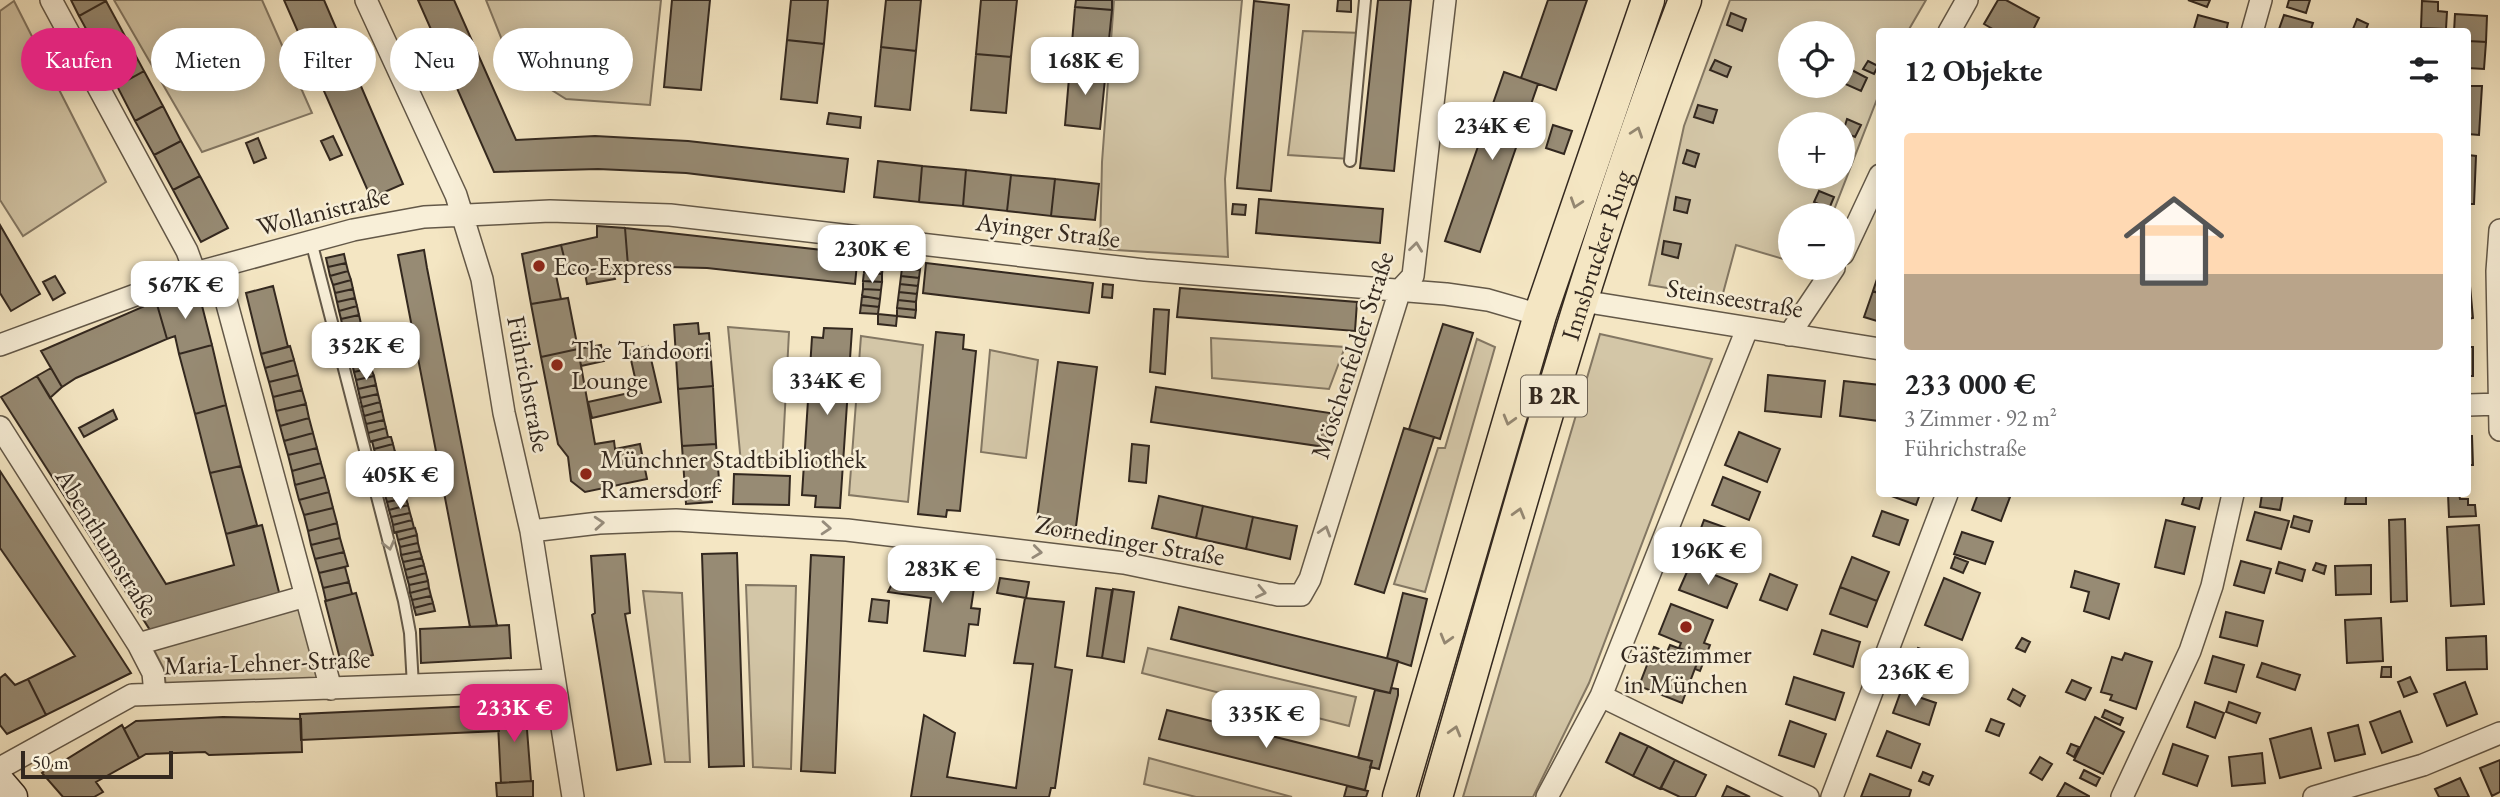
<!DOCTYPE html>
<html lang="de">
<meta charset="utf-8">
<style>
body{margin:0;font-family:"EB Garamond",serif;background:#f6f6f6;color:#202124;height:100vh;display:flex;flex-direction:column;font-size:26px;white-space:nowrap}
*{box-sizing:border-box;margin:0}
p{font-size:23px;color:#757577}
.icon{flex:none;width:38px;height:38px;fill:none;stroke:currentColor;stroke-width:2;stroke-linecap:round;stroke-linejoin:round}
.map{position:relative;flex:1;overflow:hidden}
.side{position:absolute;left:1876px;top:28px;width:595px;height:469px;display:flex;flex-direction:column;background:#fff;border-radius:7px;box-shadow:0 4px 18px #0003}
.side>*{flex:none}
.top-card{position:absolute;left:21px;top:28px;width:665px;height:63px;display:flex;gap:14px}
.controls{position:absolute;left:1778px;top:21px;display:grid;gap:14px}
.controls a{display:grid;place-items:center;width:77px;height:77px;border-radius:50%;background:#fff;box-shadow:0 4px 18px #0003;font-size:35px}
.scale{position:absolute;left:21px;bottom:18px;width:152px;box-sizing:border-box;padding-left:7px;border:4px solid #33281f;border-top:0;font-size:19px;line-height:24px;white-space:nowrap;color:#33281f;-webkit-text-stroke:5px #f8efd8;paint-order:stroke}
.price{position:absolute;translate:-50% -60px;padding:0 16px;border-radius:14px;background:#fff;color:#222;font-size:23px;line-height:46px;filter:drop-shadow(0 2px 4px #0008)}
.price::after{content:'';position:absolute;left:50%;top:42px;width:21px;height:16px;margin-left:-10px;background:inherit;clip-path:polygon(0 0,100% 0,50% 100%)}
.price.selected{background:#db2777;color:#fff}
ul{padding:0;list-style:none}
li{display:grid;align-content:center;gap:14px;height:371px;padding:0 28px}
li span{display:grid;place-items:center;height:217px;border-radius:7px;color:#555}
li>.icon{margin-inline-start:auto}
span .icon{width:126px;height:126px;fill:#fffc;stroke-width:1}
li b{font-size:30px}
h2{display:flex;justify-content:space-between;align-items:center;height:84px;padding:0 28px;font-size:30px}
.pill{padding:0 24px;border-radius:32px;background:#fff;box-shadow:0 4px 18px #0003;font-size:24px;line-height:63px}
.pill.selected{background:#db2777;color:#fff}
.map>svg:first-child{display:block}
.green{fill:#d3c6a7;stroke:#837763;stroke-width:2;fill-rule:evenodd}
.building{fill:#978b74;stroke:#33281f;stroke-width:2}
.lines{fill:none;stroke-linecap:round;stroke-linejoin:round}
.service-casing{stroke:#635848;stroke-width:14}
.minor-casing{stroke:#635848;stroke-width:24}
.secondary-casing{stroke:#33281f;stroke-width:33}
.primary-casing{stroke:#33281f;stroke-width:35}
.service{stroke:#f8efd8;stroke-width:10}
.minor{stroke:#f8efd8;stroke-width:21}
.secondary{stroke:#f8efd8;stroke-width:30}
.primary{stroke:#f4e6c3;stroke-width:32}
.oneway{stroke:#948771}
.oneway2{stroke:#968c7c}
.poi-dot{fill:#8f2418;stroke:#f8efd8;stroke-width:2.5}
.labels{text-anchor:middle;stroke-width:5;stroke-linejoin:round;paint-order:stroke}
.shield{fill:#f8efd8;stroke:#6e6456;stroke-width:2}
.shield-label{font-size:24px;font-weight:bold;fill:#33281f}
.street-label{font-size:26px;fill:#33281f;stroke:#f8efd8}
.poi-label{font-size:26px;fill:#33281f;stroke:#f8efd8;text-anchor:start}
</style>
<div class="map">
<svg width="2500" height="797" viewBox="0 0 2500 797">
<rect width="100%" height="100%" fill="#f4e6c3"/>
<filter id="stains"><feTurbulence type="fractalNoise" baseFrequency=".00286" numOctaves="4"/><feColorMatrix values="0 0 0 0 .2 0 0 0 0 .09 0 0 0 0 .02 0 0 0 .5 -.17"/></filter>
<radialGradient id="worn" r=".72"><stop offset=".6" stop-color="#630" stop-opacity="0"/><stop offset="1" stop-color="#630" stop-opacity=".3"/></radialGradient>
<path class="green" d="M114,0H262L312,113L202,152Z
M486,0H661L650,105L566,99L512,65Z
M1114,0H1242L1225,179L1228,257L1100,249L1102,162Z
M1730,0H1926L1908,31L1880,32L1879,94L1832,215H1790V261L1736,245L1722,297L1649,285L1684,126ZM1790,33H1843V86H1790ZM1790,124H1843V177H1790Z
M14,1L106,182L23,236L0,200V11Z
M1303,31L1363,33L1350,159L1288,155Z
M728,327L789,332L782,466L741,463Z
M1600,334L1712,359L1589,683L1533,797H1463Z
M861,336L923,345L908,502L849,495Z
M1211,338L1345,347L1329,389L1212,378Z
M1477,339L1495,347L1425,592L1394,584L1438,448H1445Z
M990,350L1038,360L1026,458L981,452Z
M746,585L796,586L791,769L753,767Z
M643,591L682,593L690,762H665Z
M300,603L322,683L166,687L164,669L152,646Z
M1148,648L1356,697L1349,726L1142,673Z
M1149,758L1292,797H1196L1144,784Z"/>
<path class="building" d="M71,0H105L106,1L79,16Z
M284,0H324L403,184L371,198Z
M418,0H454L516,140L595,136L688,141L848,159L844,192L686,173L598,169L494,172Z
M672,0H710L701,90L664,87Z
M791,0H828L824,44L787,40Z
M886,0H921L916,51L881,47Z
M981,0H1017L1011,57L976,54Z
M1076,0H1112V10L1075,7Z
M1338,0H1351V12L1337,11Z
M1378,0H1411L1394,171L1360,168Z
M1548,0H1587L1556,90L1521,78Z
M1998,0H2006L2039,18L2032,32H1998L1984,24Z
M2188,0H2210L2207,7Z
M2289,0H2310L2306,13L2287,7Z
M106,1L125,36L98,51L79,16Z
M1254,1L1289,5L1271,191L1237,188Z
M2422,1L2438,2V11L2447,12L2446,29L2421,28Z
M1075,7L1112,10L1106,69L1070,66Z
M1731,13L1746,19L1742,31L1727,25Z
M2455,14L2487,16L2486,42L2468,41V32H2454Z
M2198,15L2228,23L2226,32H2193Z
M2284,15L2313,23L2310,32H2278Z
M2357,19L2368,24L2365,32L2353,29Z
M125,36L144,71L117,86L98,51Z
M787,40L824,44L817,103L781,99Z
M2468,41L2486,42L2484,69L2468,68Z
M881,47L916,51L910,110L875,106Z
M976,54L1011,57L1006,113L971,110Z
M1715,60L1731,67L1727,77L1710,70Z
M1868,61L1878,66L1874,74L1863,69Z
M1070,66L1106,69L1100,129L1065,125Z
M1846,67L1867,78L1861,91L1843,83Z
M144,71L163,106L135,121L117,86Z
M1504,72L1538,84L1480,252L1445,241Z
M2468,86H2482L2479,135L2468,134Z
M1698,105L1717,110L1713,123L1694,117Z
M163,106L181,141L154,155L135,121Z
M829,113L861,117L860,128L827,124Z
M1847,119L1861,125L1855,137L1843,132Z
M1553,125L1572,131L1564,154L1546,148Z
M333,136L342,155L330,160L321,141Z
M258,138L266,158L254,163L246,143Z
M181,141L200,176L173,190L154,155Z
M1687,150L1699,154L1695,167L1683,163Z
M2468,155L2476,156L2474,204H2468Z
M878,161L922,166L919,202L874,197Z
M922,166L966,170L963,206L919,202Z
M966,170L1011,175L1007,211L963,206Z
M1011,175L1055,179L1051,216L1007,211Z
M200,176L228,228L201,242L173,190Z
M1055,179L1099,184L1095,220L1051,216Z
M1819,191L1834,197L1829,209L1814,202Z
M1676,197L1690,200L1687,213L1674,210Z
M1259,199L1383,209L1380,243L1256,233Z
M1233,204L1246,205L1245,215L1232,214Z
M0,225L40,294L11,311L0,293Z
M597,226L625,228L628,266L612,270L615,279L587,284L584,268L568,273L561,245L597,237Z
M625,228L858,254L855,284L707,268L628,266Z
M1664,241L1681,244L1678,258L1662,254Z
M561,245L568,273L556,275L561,299L531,304L522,254Z
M424,250L427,268L497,626L470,627L398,255Z
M344,254L346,263L328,267L326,258Z
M866,257L884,258L883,266L865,264Z
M902,260L921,262L920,270L902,268Z
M346,263L348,271L330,276L328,267Z
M926,263L1093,283L1089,313L923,293Z
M865,264L883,266L882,274L864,272Z
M902,268L920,270L919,278L901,276Z
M1880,270V294L1873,291Z
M348,271L351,280L333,285L330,276Z
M864,272L882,274V282L863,281Z
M55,276L65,293L53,300L43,282Z
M901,276L919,278L918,286L900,284Z
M351,280L353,289L335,293L333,285Z
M863,281L882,282L881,290L863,289Z
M900,284L918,286L917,294L899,292Z
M1103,284L1113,285L1112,298L1102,297Z
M273,286L288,347L261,354L246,293Z
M2470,286L2473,318L2468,319V287Z
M1180,288L1357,302L1355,331L1177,317Z
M353,289L355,298L337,302L335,293Z
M863,289L881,290L880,299L862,296Z
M198,290L212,345L179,354L175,336L167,339L156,301Z
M1873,291L1880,294V322L1864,317Z
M899,292L917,294L916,302L898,300Z
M862,296L880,299L879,307L861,305Z
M355,298L357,306L339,311L337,302Z
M568,298L578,349L541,357L531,304Z
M898,300L916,302V310L897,308Z
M156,301L167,339L76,378L62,387L41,351Z
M861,305L879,307L878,314L860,313Z
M357,306L359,315L341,319L339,311Z
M897,308L916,310L915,318L897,316Z
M1154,309L1169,310L1165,374L1150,372Z
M878,314L897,316L896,326L878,324Z
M359,315L361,324L343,328L341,319Z
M698,323L699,334L709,333L713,386L678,389L674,325Z
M361,324L363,333L345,337L343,328Z
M1443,324L1473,333L1440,439L1409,429Z
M824,328L852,329L840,508L815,507L816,496L802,495L812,337L823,338Z
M936,332L964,335L963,349L976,351L960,511L947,510L946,517L918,514Z
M363,333L365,341L347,346L345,337Z
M365,341L367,350L349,354L347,346Z
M212,345L226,405L195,414L179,354Z
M601,345L604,361L581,366L578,349Z
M290,346L294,360L265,368L261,354Z
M648,346L661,402L592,418L588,402L638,391L629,351Z
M2468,347H2473V376H2468Z
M578,349L595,444L614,441L615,449L640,444L647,479L585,492L571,481L568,457L558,444L541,357Z
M367,350L369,359L352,363L349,354Z
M369,359L371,368L354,372L352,363Z
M294,360L298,375L269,382L265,368Z
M1058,362L1097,367L1075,534L1047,530L1049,519L1037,518Z
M51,368L62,387L50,398L37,376Z
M371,368L374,376L356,380L354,372Z
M298,375L302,390L273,397L269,382Z
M1768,375L1825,381L1821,417L1765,411Z
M37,376L166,584L234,565L226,534L262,525L280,596L150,630L1,397Z
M374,376L376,385L358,389L356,380Z
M1844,381L1880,385L1879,421L1840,416Z
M376,385L378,394L360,398L358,389Z
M713,386L716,444L682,446L678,389Z
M1156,387L1330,413L1325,447L1151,422Z
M302,390L306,404L276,411L273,397Z
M378,394L380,402L362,407L360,398Z
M380,402L382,411L364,416L362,407Z
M306,404L309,418L280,426L276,411Z
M226,405L241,466L210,473L195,414Z
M113,410L117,419L84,437L79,428Z
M382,411L384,420L366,424L364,416Z
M309,418L313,433L284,441L280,426Z
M384,420L386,428L368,433L366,424Z
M386,428L388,437L370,442L368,433Z
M1404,428L1434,437L1384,593L1355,584Z
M1739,432L1780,449L1767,482L1725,465Z
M313,433L317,448L288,455L284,441Z
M2468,436H2472L2473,465H2468Z
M388,437H391L393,444L374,449L372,441Z
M393,444L395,452L376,456L374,449Z
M716,444L720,491H711L712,502L686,504L682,446Z
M1132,444L1149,446L1146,483L1129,481Z
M317,448L321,463L292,471L288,455Z
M395,452L397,460L378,464L376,456Z
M758,456H769L768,464H758Z
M397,460L399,467L380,472L378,464Z
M321,463L325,477L295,485L292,471Z
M241,466L257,525L226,534L210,473Z
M399,467L401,475L381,479L380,472Z
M0,471L131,673L46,715L28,679L75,656L0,548Z
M734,474L790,476L789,505L733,504Z
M401,475L402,482L383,487L381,479Z
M325,477L329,492L299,500L295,485Z
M1723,477L1760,492L1749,520L1712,505Z
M402,482L404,490L385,495L383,487Z
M404,490L406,498L387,502L385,495Z
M329,492L333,508L304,515L299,500Z
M1886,494H1920L1916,505Z
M1978,494H2001L2010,497L2001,521L1972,510Z
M2185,494H2203L2199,509L2182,504Z
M2262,494H2283L2280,510L2260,507Z
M2336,494H2366V504H2345L2346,495Z
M2448,494H2459L2460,499H2468V505H2475L2476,516L2449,517Z
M1159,496L1203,506L1196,538L1152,528Z
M406,498L408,505L389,510L387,502Z
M408,505L410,513L391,517L389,510Z
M1203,506L1253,517L1246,549L1196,538Z
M333,508L337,523L308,531L304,515Z
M1882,511L1908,520L1899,545L1873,536Z
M2255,512L2289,521L2281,549L2247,540Z
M410,513L412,520L393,525L391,517Z
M2294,516L2312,521L2309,532L2291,527Z
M1253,517L1297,526L1290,559L1246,549Z
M2405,519L2407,601L2391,602L2389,520Z
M412,520L414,528L394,533L393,525Z
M1704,520L1744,534L1734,562L1694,547Z
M2166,520L2195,527L2184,574L2155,567Z
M337,523L340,538L311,545L308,531Z
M2479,525L2484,604L2451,606L2447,527Z
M415,528L417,535L398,540L396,532Z
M1962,532L1993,542L1985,564L1954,554Z
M417,535L418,543L400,547L398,540Z
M340,538L344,552L315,559L311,545Z
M418,543L420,551L401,555L400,547Z
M420,551L422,558L403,562L401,555Z
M344,552L348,566L319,573L315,559Z
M737,553L744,766L709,767L702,554Z
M625,554L630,613L625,614L651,764L617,770L592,615L595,613L591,556Z
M811,555L844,557L835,773L801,771Z
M1852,557L1889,572L1877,601L1840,587Z
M1955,557L1968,562L1963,573L1951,568Z
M422,558L424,565L405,570L403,562Z
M2241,561L2271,569L2264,593L2234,585Z
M2279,562L2305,570L2302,581L2276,573Z
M2316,563L2326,566L2324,574L2313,570Z
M424,565L426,573L407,578L405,570Z
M901,565L980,575L978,588H974L971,608L980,609L978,625L969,624L965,656L924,651L931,598L888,592Z
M1690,565L1737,584L1727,608L1679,590Z
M2371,565V594L2336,595L2335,566Z
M345,567L349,582L323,588L319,573Z
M2075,571L2119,584L2109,619L2084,611L2089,592L2071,587Z
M426,573L428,581L409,585L407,578Z
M1770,574L1797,585L1787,610L1760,600Z
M1000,578L1029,582L1026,598L997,593Z
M1944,578L1980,593L1962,640L1925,625Z
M428,581L429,588L410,593L409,585Z
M349,582L352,594L326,601L323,588Z
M1840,587L1877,601L1867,627L1830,614Z
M429,588L431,596L412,600L410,593Z
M1096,588L1112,590L1102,658L1087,656Z
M1113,589L1134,592L1124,662L1102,658Z
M356,593L373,655L341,663L325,601Z
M1403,593L1427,599L1411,666L1387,658Z
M431,596L433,603L414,608L412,600Z
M1025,598L1064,602L1055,667L1072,670L1055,788H1051L1049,797H911L924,715L955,733L947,777L1016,788L1033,664L1014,663Z
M872,599L889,601L887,623L869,621Z
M433,603L435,611L416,615L414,608Z
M1671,604L1713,620L1704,643L1710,645L1705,658L1679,648L1681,643L1659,634Z
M1179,607L1398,661L1390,693L1171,639Z
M2226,612L2263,621L2257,646L2220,637Z
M2381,618L2383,661L2347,663L2345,620Z
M509,625L511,658L421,663L420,629Z
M1822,630L1860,642L1853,667L1814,654Z
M2486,636L2487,669L2447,670L2446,638Z
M2022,638L2030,642L2025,652L2016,648Z
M1670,645L1705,658L1700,671L1695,669L1697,663L1667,652Z
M1654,647L1697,663L1682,703L1639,686Z
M1918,648L1952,661L1943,685L1909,672Z
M2125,653L2152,662L2136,709L2110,700L2112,695L2101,692L2112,657L2122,660Z
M2213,656L2244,665L2236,692L2205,683Z
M2262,663L2300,675L2295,690L2257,677Z
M2382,667H2391V677H2381Z
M5,674L15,685L28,679L46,715L7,734L0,725V678Z
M1794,677L1844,693L1835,720L1786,704Z
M2410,677L2417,692L2404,697L2398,682Z
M2072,680L2091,688L2085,700L2066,692Z
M2465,682L2477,714L2447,726L2434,694Z
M1391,688L1398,689V695L1379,769L1370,767L1372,761L1358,758L1375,690L1390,693Z
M2013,689L2025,696L2020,706L2008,699Z
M1901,691L1936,703L1929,725L1893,713Z
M2195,702L2224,713L2215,738L2187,727Z
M2229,702L2260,713L2256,723L2226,712Z
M525,704L531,781L501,783L497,705Z
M497,705L499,731L301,740L300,714Z
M1167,710L1372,761L1365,790L1159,739Z
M2105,710L2123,718L2120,725L2102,717Z
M2400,711L2412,742L2382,753L2370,722Z
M223,717L301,719L302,752L209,755L205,752L146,754L139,758L124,729L136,721Z
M2095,717L2124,732L2103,774L2074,760Z
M1991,719L2004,724L1999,736L1986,731Z
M1790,721L1826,734L1814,767L1779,755Z
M122,725L139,758L96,782L103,792L94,797H63L42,773L52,765L54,767Z
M2358,725L2365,754L2335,761L2328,733Z
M2311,728L2321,768L2280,778L2270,739Z
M1887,731L1920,744L1911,768L1877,756Z
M1620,733L1648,746L1633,776L1606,762Z
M2071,744L2079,747L2074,757L2067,753Z
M2173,744L2208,756L2197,786L2163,774Z
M1648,746L1675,760L1660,789L1633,776Z
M2262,753L2265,783L2232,786L2229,757Z
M2040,757L2052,764L2042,780L2030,773Z
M1675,760L1706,775L1695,797H1680L1661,788Z
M2500,760V792L2492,796L2480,768Z
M2084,770L2100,778L2096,786L2080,778Z
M1923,772L1933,776L1929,785L1919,781Z
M1870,774L1911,790L1909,797H1861Z
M2460,778L2469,797H2439L2435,789Z
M533,781V797H497L496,783Z
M2065,783L2089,796V797H2057Z
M1347,786L1368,791L1366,797H1344Z
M1727,786L1750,797H1722Z"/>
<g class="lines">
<g class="service-casing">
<path id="service" d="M1350,161L1365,0
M311,241L404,601L410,633L413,686"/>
</g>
<g class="minor-casing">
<path id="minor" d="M51,0L187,251L195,273
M366,0L456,195L482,279L504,413L531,531L573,797
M1949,32L1967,0
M2252,32L2261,0
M2500,230L2497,271L2500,430
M1843,254L1880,175
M217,267L331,689
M1582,301L1880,349
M1789,335L1834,268
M0,345L195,273L353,230L424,217L550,211L670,215L1145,270L1446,294L1488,300L1540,315
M2468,405L2500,404
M0,427L138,644L153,673L155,694
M531,531L599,523L676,520L847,530L1124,563L1278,595H1301L1310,579L1400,290L1413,276L1445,0
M138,644L306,596
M1601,696L1808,797
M0,768L132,695L554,680
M1547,797L1601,696L1747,329
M1832,797L1947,494
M2122,797L2190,651L2212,586L2233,494
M2314,797L2423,765L2500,733"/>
</g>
<g class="secondary-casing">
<path id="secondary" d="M0,783L12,797"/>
</g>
<g class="primary-casing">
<g id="primary">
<path d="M1399,797L1540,315L1648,0"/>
<path id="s1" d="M1436,797C1514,530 1585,259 1685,0"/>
</g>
</g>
<use href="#service" class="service"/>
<use href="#minor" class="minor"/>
<use href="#secondary" class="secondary"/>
<use href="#primary" class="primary"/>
</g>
<defs><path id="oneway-chevron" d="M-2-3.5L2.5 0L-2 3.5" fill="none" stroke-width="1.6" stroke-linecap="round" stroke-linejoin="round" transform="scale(1.75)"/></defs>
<g class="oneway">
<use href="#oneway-chevron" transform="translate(1637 132) rotate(-71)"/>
<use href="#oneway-chevron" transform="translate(1576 203) rotate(108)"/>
<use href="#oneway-chevron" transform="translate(1509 420) rotate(106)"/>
<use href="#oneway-chevron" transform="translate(1519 513) rotate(-74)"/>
<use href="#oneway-chevron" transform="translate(1446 639) rotate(106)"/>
<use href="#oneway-chevron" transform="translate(1455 731) rotate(-74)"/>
</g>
<g class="oneway2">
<use href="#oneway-chevron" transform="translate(1416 247) rotate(-83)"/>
<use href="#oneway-chevron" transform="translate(599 523) rotate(-4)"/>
<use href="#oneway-chevron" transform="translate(826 528) rotate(4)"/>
<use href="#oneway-chevron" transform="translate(1325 531) rotate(-73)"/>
<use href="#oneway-chevron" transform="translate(389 545) rotate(76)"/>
<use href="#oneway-chevron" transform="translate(1037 552) rotate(7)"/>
<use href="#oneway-chevron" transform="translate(1261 592) rotate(12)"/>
</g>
<g class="poi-dot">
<circle cx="539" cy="266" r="7"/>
<circle cx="557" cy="365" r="7"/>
<circle cx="586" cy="474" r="7"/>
<circle cx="1686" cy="627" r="7"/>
</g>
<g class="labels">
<rect class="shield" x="1521" y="375.5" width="66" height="41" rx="5"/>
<g class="shield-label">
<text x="1554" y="404">B 2R</text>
</g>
<g class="street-label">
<text transform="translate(323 211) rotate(-14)" y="9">Wollanistraße</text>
<text transform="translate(1048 230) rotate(7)" y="9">Ayinger Straße</text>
<text dy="9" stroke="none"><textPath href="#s1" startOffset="565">Innsbrucker Ring</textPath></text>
<text transform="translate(1735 298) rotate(9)" y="9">Steinseestraße</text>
<text transform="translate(1352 355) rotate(-72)" y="9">Möschenfelder Straße</text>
<text transform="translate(529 384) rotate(79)" y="9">Führichstraße</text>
<text transform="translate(1130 540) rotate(10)" y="9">Zornedinger Straße</text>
<text transform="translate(107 543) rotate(58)" y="9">Abenthumstraße</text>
<text transform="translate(267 662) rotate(-2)" y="9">Maria-Lehner-Straße</text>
</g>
<g class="poi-label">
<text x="553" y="275">Eco-Express</text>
<text x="571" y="359">The Tandoori<tspan x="571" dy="30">Lounge</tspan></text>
<text x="600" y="468">Münchner Stadtbibliothek<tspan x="600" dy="30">Ramersdorf</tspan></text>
<text x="1686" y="663" text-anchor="middle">Gästezimmer<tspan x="1686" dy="30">in München</tspan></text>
</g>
</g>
<rect width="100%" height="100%" filter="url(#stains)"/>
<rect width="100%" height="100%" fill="url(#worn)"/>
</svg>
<div class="controls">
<a><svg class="icon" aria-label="locate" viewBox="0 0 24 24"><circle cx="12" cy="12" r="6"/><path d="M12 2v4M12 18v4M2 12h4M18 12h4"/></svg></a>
<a>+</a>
<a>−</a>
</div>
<div class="scale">50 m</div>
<b class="price" style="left:1085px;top:97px">168K €</b>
<b class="price" style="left:1492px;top:162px">234K €</b>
<b class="price" style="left:872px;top:285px">230K €</b>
<b class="price" style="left:185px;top:321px">567K €</b>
<b class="price" style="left:366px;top:382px">352K €</b>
<b class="price" style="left:827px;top:417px">334K €</b>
<b class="price" style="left:400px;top:511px">405K €</b>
<b class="price" style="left:1708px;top:587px">196K €</b>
<b class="price" style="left:942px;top:605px">283K €</b>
<b class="price" style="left:1915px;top:708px">236K €</b>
<b class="price selected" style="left:514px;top:744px">233K €</b>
<b class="price" style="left:1266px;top:750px">335K €</b>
<div class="top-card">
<a class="pill selected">Kaufen</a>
<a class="pill">Mieten</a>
<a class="pill">Filter</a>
<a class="pill">Neu</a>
<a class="pill">Wohnung</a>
</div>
<section class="side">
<h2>12 Objekte<svg class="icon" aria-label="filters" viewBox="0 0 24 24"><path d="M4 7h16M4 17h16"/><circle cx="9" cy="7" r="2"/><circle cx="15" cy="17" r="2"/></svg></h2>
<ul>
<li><span style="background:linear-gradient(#ffd9b3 65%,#b9a48a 0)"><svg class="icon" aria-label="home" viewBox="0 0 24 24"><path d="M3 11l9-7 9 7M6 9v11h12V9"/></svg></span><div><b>233 000 €</b><p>3 Zimmer · 92 m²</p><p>Führichstraße</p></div></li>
</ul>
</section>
</div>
